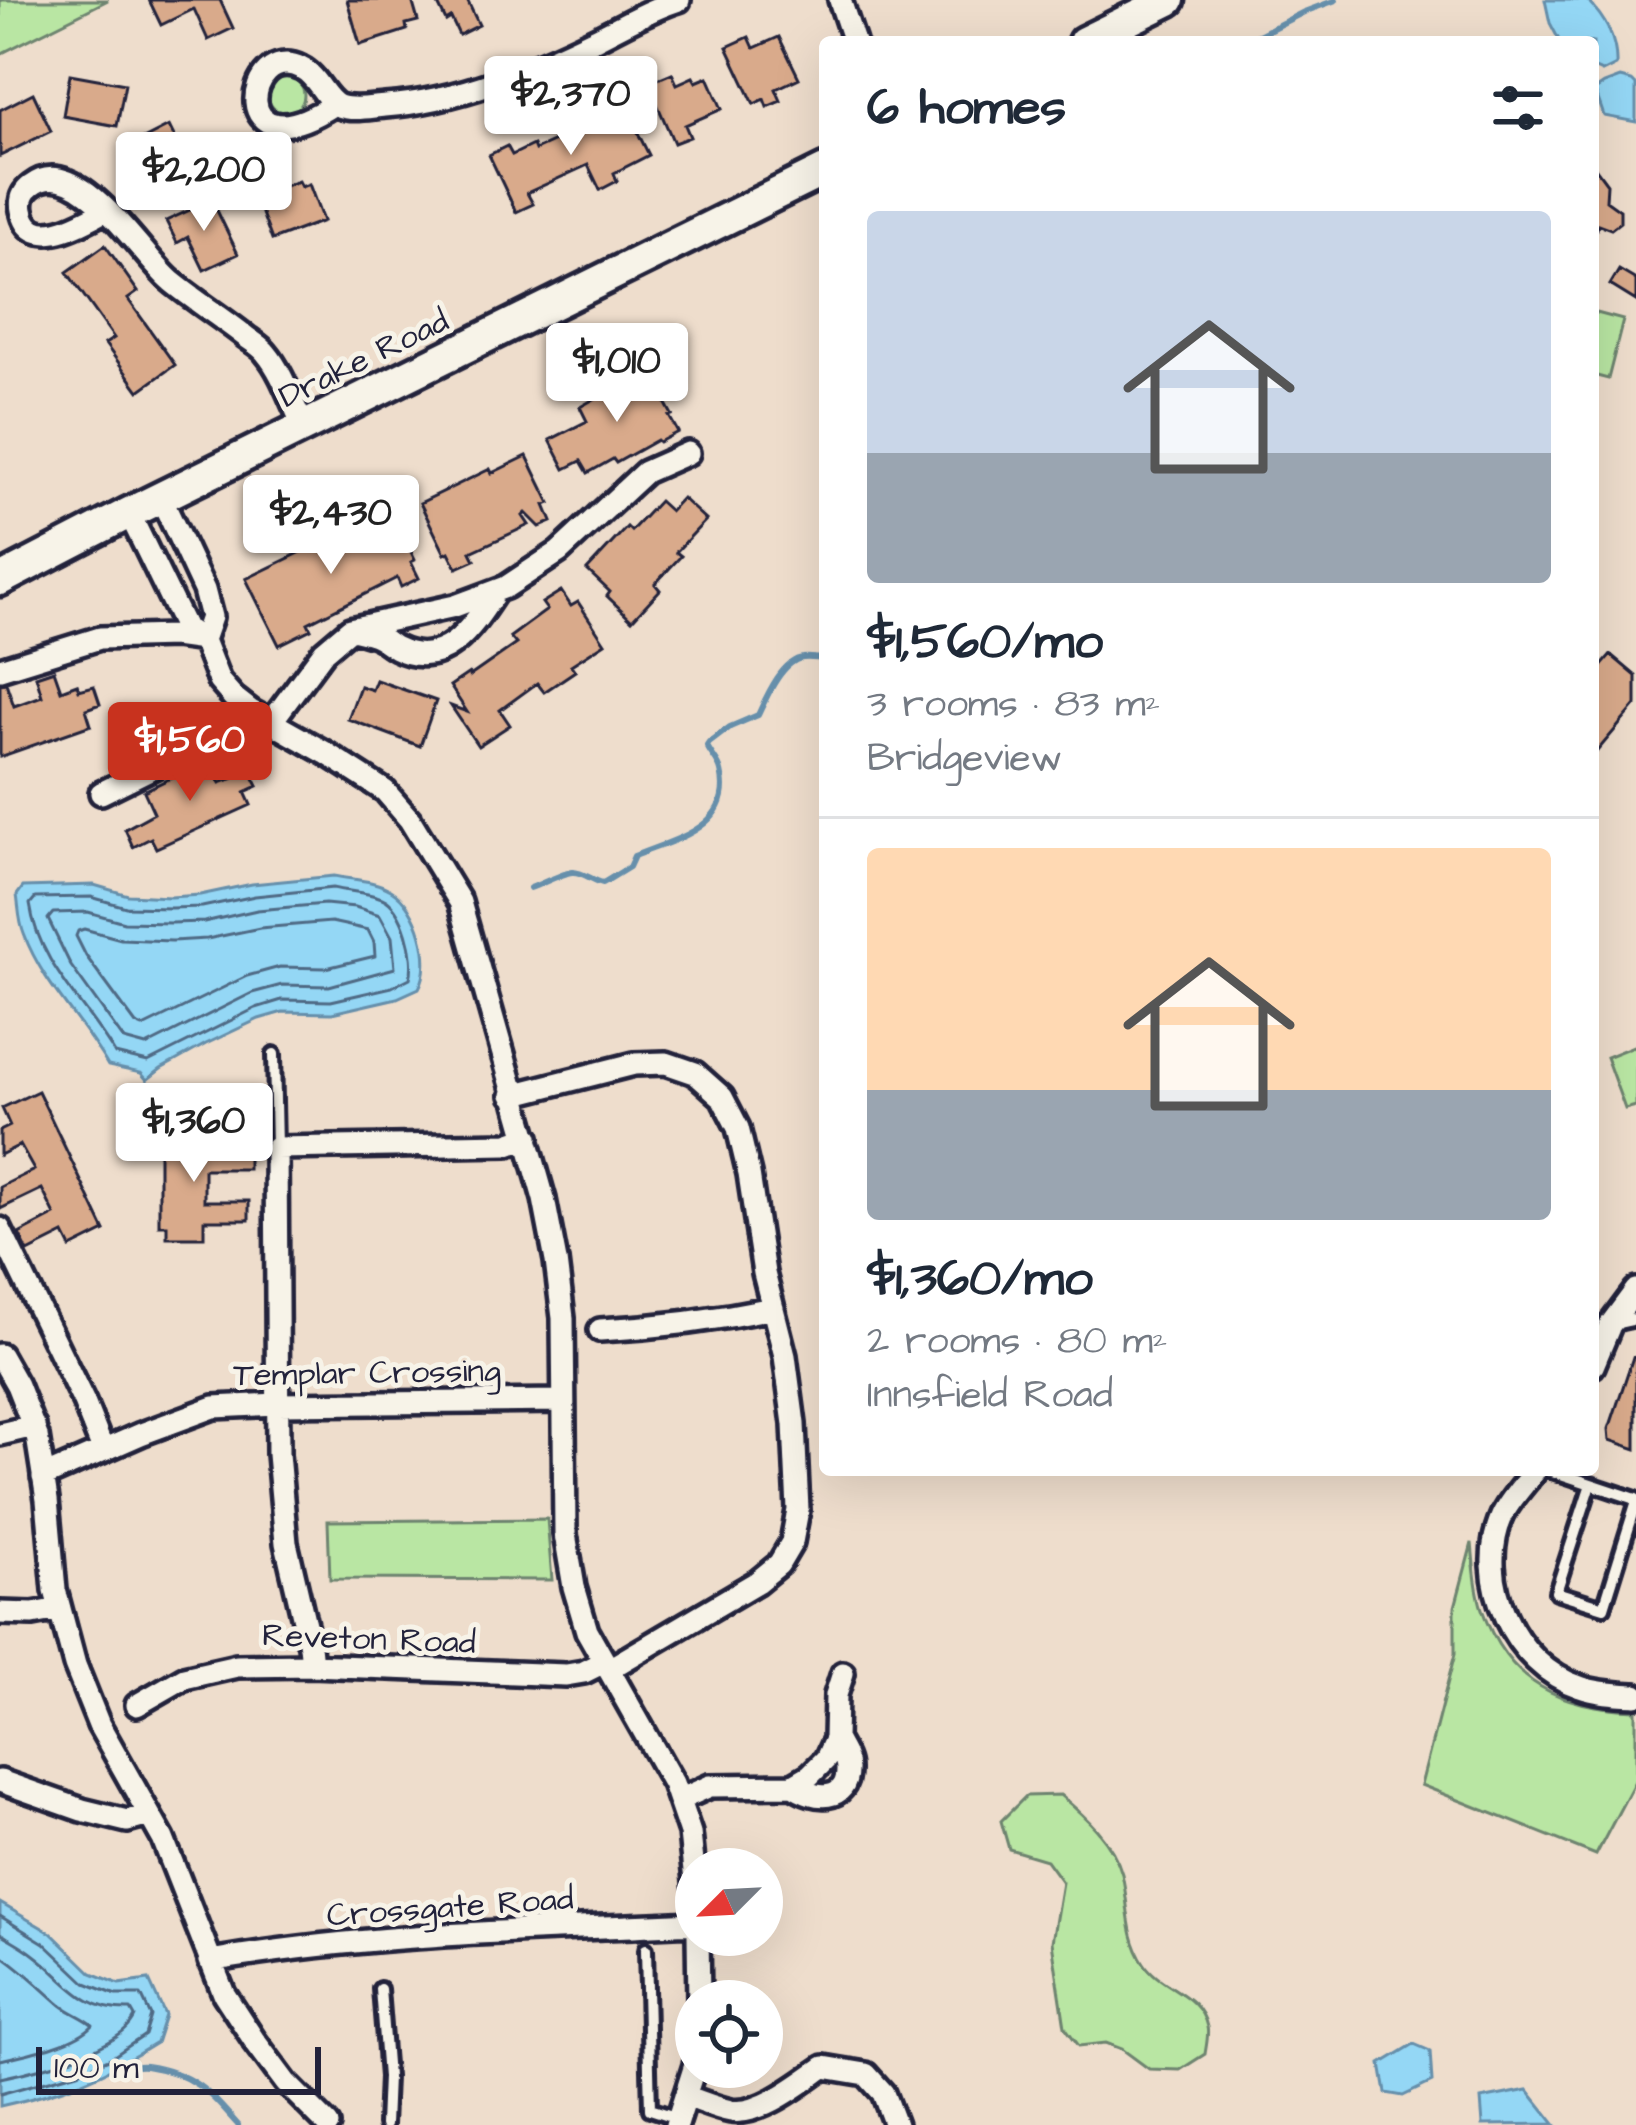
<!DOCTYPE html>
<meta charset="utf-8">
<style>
body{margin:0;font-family:"Architects Daughter",sans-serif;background:#f2f2f3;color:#1f2937;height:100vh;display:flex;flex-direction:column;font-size:45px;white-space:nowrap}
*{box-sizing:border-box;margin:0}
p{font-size:39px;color:#747a83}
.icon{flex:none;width:66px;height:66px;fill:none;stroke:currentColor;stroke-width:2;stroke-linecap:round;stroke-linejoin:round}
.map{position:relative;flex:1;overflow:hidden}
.details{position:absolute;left:819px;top:36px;width:780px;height:1440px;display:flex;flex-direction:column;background:#fff;border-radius:12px;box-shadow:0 12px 48px #0002}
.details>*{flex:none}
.needle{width:78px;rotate:246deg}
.buttons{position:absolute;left:675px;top:1848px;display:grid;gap:24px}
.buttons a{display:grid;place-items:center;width:108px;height:108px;border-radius:50%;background:#fff;box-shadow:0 12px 48px #0002;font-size:60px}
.scale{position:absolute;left:36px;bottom:30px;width:285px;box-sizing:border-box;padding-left:12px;border:6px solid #22223b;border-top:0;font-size:33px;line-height:42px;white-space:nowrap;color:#22223b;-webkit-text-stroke:9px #f7f3e8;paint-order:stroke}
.price{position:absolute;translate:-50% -102px;padding:0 27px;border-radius:12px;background:#fff;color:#222;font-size:39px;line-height:78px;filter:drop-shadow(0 3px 6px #0008)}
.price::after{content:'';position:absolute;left:50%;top:72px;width:36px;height:27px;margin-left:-18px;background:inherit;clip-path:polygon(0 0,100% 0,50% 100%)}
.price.current{background:#c8321e;color:#fff}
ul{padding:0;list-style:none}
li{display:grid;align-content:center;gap:24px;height:636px;padding:0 48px}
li+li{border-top:3px solid #e0e1e3}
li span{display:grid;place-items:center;height:372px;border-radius:12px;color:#555}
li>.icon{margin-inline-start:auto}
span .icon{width:216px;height:216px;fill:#fffc;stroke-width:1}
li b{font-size:51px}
h2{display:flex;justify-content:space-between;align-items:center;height:144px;padding:0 48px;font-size:51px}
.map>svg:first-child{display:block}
.green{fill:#b9e6a3;stroke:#6e846f;stroke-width:3}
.water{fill:#94d7f5;stroke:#668fab;stroke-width:3}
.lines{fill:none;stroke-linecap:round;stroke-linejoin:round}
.shore{stroke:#506a85;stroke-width:3}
.stream{stroke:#668fab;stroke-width:6}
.building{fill:#d9aa8b;stroke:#22223b;stroke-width:3}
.lane-casing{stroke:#22223b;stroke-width:20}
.street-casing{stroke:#22223b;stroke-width:30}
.secondary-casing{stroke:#22223b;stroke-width:39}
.lane{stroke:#f7f3e8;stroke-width:10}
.street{stroke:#f7f3e8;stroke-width:21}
.secondary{stroke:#f7f3e8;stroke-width:30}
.labels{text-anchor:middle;stroke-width:10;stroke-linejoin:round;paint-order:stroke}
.street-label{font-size:33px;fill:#22223b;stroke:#f7f3e8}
</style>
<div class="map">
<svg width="1636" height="2125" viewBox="0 0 1636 2125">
<rect width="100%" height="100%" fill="#edc"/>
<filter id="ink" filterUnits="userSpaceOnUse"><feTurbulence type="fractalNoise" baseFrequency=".00833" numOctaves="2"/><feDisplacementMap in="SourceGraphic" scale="24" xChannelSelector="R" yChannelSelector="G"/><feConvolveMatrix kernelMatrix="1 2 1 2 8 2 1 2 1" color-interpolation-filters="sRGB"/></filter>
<g filter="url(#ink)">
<path class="green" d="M0,0H108L0,54Z
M268 95a18 18 0 1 1 36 0a18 18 0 1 1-36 0Z
M1593,312L1623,320L1608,379L1593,375Z
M1636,1045V1106L1625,1109L1606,1057Z
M547,1519L552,1580L330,1579L328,1521Z
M1472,1543C1474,1564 1475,1588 1482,1609C1507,1683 1561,1708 1636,1710V1779L1596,1855L1421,1785L1455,1654V1607Z
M1060,1795C1085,1816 1113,1841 1122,1874C1129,1903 1126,1937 1144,1963C1161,1989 1200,1993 1207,2027C1209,2034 1206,2047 1205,2054L1180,2070L1149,2069L1122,2049L1106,2043L1079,2046L1065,2027L1052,1942L1062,1882L1046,1860L1009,1849L1001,1821L1026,1796Z"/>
<path class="water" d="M1545,0H1587C1605,18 1617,39 1616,65L1602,72L1593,68V42H1560L1550,23Z
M1620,78L1632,81L1636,85V122L1604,116L1595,90L1604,84Z
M334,876C353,880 375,880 391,890C418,906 434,962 419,988L397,998L332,1013L283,1012L259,1019L206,1044L161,1069L147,1080L141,1073L108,1066C82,1021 42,983 24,934C19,922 19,908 17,895L23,887L94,885L128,895L170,897L200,895L252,884Z
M0,1903L51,1933L92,1973L119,1984L149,1980L165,2015L156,2043C105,2076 60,2093 0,2106Z
M1414,2044L1430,2051L1432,2082L1403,2096L1386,2093L1381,2064Z
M1528,2090L1555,2124L1483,2125L1481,2099Z"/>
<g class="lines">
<path class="shore" d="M333,888C349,892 367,892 382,898C404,907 416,959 410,978L392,987L331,1001L282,1000L256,1008L148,1062L115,1054C86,1005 38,962 30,904L35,898L91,897L126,907L171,908L202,907L255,896Z
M325,904L355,907L380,915L392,937L395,968L329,986L282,985L252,993L146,1046L124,1040L71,966L48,919L53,913L88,912L124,922L171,923L204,922L257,910Z
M331,922L368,930L374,942L375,956L326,968L280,967L247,976L143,1027L136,1024L86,956L76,936L78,931L84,929L121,939L172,941L207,939L260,928Z
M0,1916L44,1943L86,1983L116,1995H141L151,2016L145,2035L111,2058L78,2072L0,2094
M0,1933C11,1940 23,1946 33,1954C67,1979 82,2012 131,2010L135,2017C121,2050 34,2071 0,2078
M0,1954C23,1969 40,1987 61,2005C71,2013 84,2017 93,2025C76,2044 26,2054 0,2060"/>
<path class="stream" d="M1245,42L1304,12L1336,0
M530,888C541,884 563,873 572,872C582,871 593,881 603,883L629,867L634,856C672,840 735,828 721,771C719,762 711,755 707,746L709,743L730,727L758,715C766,698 782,660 803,658C811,657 818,659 825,659
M112,2062L116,2068C127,2068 136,2065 146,2066C193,2073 209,2092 238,2125"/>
</g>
<path class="building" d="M149,0H220L233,28L208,40L194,9L161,25Z
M347,0H412L418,21L406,24L407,30L360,45Z
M436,0H467L479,25L459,35L451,18L446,21Z
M749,37L754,48L779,37L799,78L776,89L781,101L767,107L764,99L754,104L727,47Z
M672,73L677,84L693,77L696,82L708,77L722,109L685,125L690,137L674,143L648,83Z
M70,74L125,84L117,126L63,116Z
M33,93L51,131L0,156V110Z
M588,113L595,129L628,113L649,155L614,173L617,181L600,190L588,165L527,193L533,204L516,212L489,155L507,146L512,155L533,145L535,150L572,133L567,123Z
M169,126L193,175L152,195L128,147Z
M1593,165L1607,184L1606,200L1620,210V222L1611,229L1598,224L1597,229H1593Z
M276,179L279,188L298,181L301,187L309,184L323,221L272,240L252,187Z
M212,200L238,254L204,270L188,237L177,243L166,221Z
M105,245L138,292L128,299L175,365L139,391L105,344L114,338L67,272Z
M1619,270L1636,280V301L1610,285Z
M647,369L672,415L669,416L678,432L659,442L657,440L616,463L613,459L588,473L581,461L565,469L550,440L587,421L580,407Z
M527,456L550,503L545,505L552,522L540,527L526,513L523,516L529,525L471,552L475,560L457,568L449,552L445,554L420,503L490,469L492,473Z
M682,498L706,520L676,552L681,556L655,584L660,590L632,620L607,596L610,592L587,570L627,527L631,531L659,501L670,511Z
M393,515L415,560L411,562L419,578L401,587L397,578L308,623L311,629L279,645L246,579L355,526L358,532Z
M561,591L571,606L578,602L605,643L571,665L575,671L544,692L537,683L500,710L510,725L478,746L451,706L467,712L450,686L469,673L470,676L516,644L510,637L547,610L542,603Z
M1611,655L1636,676V705L1593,756V676Z
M54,670L61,690L77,684L79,690L94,686L100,704L86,709L91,725L0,757V684L6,683L14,706L42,696L36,676Z
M376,680L436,701L420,746L348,719L360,686L372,690Z
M208,760L220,783L251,772L258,786L245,792L251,805L156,848L151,838L133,847L125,829L154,813L144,791Z
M38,1091L105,1231L71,1248L64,1234L28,1252L19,1234L55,1215L42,1189L0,1209V1187L34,1170L20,1145L0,1155V1131L10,1126L2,1108Z
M204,1133V1151L248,1150V1169H204V1201H249V1220H204V1237H167V1225H159V1146H165V1134Z
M1633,1357H1636V1449L1610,1440L1609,1429Z"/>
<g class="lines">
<g class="lane-casing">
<path id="lane" d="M274,1054L276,1148
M1613,1324L1636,1319
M1549,1470L1636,1499
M1591,1484L1556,1592L1604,1607L1636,1504
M646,1949L650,2109L678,2118
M380,1989L387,2077L385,2125"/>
</g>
<g class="street-casing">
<path id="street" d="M840,0L854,42
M334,104C226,175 245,40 301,68C318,76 324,99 339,106C353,111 371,107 385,106C459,101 529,71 595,39C623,25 650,9 679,0
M106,210C84,222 30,255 22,210C20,200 23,192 31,186C77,149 141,256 171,281C194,300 221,317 245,336C251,341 261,346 266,353C283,373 292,403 304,427
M161,498L204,590L211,617L203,640L219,681L233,697L251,711L326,753L385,791L410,820L460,902L544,1199L556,1261L563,1318L565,1534L574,1587L587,1631L673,1783L690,1833L696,1891
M129,513L185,628L202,640
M351,629C360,631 371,633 379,637C385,640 390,645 396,648C444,672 473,626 496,591
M0,669L100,638L174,636L203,640
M272,721L324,651L350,629L455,606L506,587L559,552L645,472L688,453
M101,793L237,726L251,711
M512,1095L634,1064L666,1063L695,1073L722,1097L738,1128L749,1174L764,1273L785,1356L794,1424L798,1510L792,1542L779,1564L757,1582L609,1669
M0,1229L84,1402L103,1450
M600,1330C659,1327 715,1320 773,1308
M0,1355L17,1385L37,1436L47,1500L55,1590L75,1665L99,1725L163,1839L224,1994L254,2040L286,2083L328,2125
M1593,1366L1610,1325L1636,1290
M0,1434L34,1426
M1535,1470C1525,1484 1509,1500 1502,1516C1474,1579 1514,1666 1580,1687C1596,1693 1618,1694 1636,1695
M43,1477L141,1434L214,1407L277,1404L562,1401
M0,1613L33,1614L60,1609
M312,1665L310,1646L286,1543L278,1454L276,1148L508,1144L528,1137
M137,1705L184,1678L237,1666L312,1665L566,1675L584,1672L604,1662
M0,1781L82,1810L127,1821L149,1815
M793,1785C814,1800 848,1803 847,1769C847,1758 840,1749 835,1739
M679,1800L710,1786L793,1785L810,1775L826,1759L835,1739L836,1695L843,1673
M698,1935L699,2001
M210,1961C370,1933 534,1931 696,1923
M685,2096C700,2101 716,2108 731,2111C760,2116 801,2083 824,2067L866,2074L883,2093L895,2125
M676,2125L696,2062"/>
</g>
<g class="secondary-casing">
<path id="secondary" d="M1084,42L1169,0
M0,580L129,513L825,170"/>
</g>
<use href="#lane" class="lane"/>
<use href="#street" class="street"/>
<use href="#secondary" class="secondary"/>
</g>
</g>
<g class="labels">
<g class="street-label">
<text transform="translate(363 357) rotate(-26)" y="12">Drake Road</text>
<text transform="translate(367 1371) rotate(-1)" y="12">Templar Crossing</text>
<text transform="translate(369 1637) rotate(2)" y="12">Reveton Road</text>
<text transform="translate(450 1905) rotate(-4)" y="12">Crossgate Road</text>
</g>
</g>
</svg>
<div class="buttons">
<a><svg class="needle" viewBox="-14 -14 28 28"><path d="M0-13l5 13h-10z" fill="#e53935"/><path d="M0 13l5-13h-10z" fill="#747a83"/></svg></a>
<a><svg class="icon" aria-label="locate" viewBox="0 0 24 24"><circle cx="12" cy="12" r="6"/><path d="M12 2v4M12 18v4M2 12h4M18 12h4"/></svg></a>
</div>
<div class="scale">100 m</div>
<b class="price" style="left:571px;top:158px">$2,370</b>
<b class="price" style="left:204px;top:234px">$2,200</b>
<b class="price" style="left:617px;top:425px">$1,010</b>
<b class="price" style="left:331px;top:577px">$2,430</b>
<b class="price current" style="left:190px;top:804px">$1,560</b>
<b class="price" style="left:194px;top:1185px">$1,360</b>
<section class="details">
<h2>6 homes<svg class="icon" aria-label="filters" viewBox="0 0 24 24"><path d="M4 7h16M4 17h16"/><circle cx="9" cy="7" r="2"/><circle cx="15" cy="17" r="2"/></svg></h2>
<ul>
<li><span style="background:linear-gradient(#c9d6e8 65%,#9aa5b1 0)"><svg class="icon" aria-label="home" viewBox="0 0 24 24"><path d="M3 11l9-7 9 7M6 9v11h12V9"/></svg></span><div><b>$1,560/mo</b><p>3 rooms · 83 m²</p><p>Bridgeview</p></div></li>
<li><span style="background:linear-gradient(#ffd9b3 65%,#9aa5b1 0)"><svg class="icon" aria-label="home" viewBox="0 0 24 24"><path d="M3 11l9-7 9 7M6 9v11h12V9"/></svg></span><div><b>$1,360/mo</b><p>2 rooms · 80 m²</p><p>Innsfield Road</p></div></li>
</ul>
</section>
</div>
